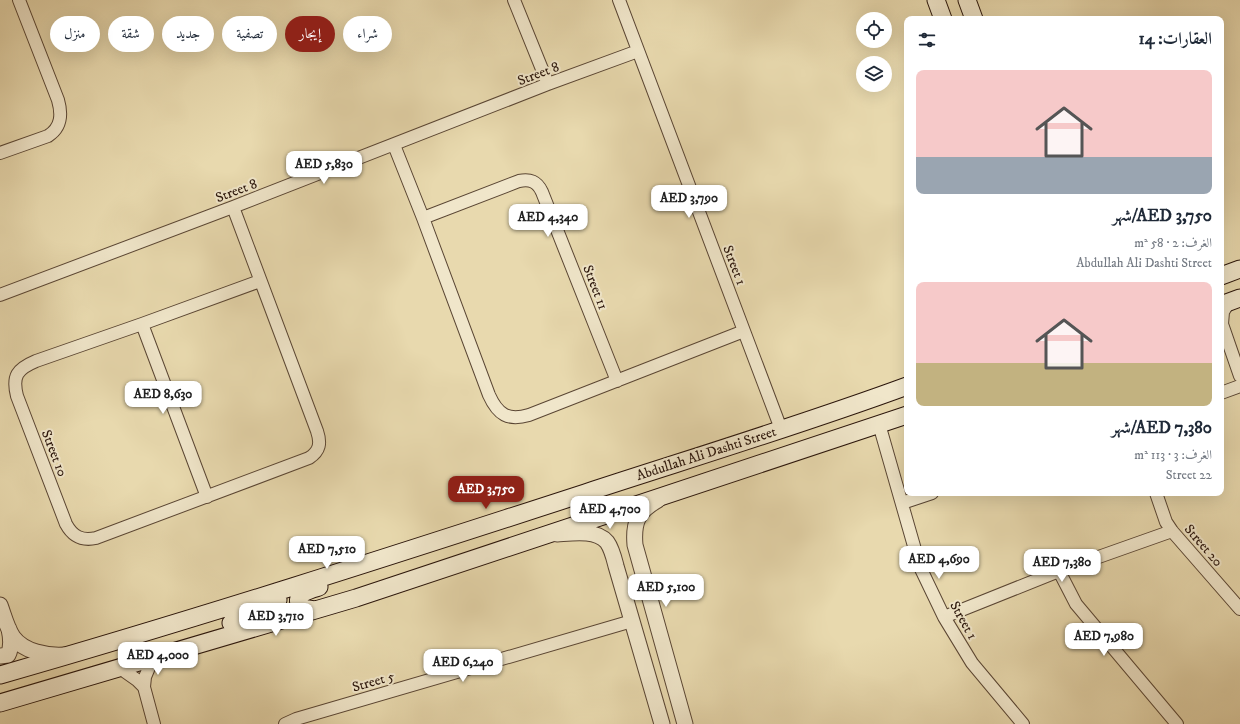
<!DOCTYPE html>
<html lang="ar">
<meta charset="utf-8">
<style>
body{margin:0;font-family:"IM FELL DW Pica",Amiri,serif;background:#f2f2f3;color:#1f2937;direction:rtl;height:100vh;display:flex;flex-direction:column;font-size:15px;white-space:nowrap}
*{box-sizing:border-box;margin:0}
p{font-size:13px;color:#747a83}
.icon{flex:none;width:22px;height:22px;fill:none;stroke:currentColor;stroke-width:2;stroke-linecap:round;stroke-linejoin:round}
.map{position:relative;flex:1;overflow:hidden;direction:ltr}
.panel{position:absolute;left:904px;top:16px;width:320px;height:480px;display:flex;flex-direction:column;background:#fff;border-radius:8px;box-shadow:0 4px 16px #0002;direction:rtl}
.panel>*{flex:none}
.hud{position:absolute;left:12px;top:16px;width:380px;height:36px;direction:rtl;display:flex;gap:8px}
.controls{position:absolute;left:856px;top:12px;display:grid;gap:8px}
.controls a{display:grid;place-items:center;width:36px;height:36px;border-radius:50%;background:#fff;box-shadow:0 4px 16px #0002;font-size:20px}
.price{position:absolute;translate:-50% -34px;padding:0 9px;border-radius:8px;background:#fff;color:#222;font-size:13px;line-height:26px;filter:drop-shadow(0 1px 2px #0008)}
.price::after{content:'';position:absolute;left:50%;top:24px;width:12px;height:9px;margin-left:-6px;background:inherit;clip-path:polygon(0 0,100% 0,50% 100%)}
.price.active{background:#8f2418;color:#fff}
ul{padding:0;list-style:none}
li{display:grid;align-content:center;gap:8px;height:212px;padding:0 12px}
li span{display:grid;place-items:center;height:124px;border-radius:8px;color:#555}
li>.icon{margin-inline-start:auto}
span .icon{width:72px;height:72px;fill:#fffc;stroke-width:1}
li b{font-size:17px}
h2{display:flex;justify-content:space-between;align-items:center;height:48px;padding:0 12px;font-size:17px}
.pill{padding:0 14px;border-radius:18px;background:#fff;box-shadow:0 4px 16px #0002;font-size:14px;line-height:36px}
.pill.active{background:#8f2418;color:#fff}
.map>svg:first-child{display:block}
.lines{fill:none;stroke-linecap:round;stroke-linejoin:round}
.minor-casing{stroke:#5a4634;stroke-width:14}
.tertiary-casing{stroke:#5a4634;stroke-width:17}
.secondary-casing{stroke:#2a150b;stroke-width:19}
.minor{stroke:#f0e6ca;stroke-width:12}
.tertiary{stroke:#f0e6ca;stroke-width:15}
.secondary{stroke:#f0e6ca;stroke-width:17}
.labels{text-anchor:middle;stroke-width:4;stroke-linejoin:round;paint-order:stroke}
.street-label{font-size:14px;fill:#2a150b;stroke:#f0e6ca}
</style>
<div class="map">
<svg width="1240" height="724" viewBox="0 0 1240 724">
<rect width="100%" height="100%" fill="#e8d9ae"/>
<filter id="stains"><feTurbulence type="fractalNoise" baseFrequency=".005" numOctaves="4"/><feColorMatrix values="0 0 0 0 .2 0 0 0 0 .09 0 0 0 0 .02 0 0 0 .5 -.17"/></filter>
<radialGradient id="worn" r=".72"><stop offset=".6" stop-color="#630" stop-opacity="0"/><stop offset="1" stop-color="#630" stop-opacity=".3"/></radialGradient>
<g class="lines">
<g class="minor-casing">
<path id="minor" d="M514,0L548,84
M619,0L781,429
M394,145L423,218L489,395C498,415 508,421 529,415L744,331
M0,153L48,136C62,127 62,114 58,100L19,0
M233,207L317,431C321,443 320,451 309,458L96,538C82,541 73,537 66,524L17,396C12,376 17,369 36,361L142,324L260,281
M423,218L519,181C530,179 537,181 542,192L617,381
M0,295L233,207L548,84L638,51
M1229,302L1223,312L1222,324L1240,376
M142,324L207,497
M1221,393L1240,386
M879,424L920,567L944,617L972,663L1023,724
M1156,493L1166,522L1172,531L1240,609
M902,503L932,493
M1059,571L1076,604L1177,724
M944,617L1059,571L1172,531
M153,658L145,677L144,687L154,724
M120,668L137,680L144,687
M285,724L296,719L632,621"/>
</g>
<g class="tertiary-casing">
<path id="tertiary" d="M658,500C638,511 633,522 635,545L685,724
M557,534C572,533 596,529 607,542C612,549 614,558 616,566L662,724
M0,605C4,616 7,628 13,637C24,652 47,656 64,655
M0,656L8,655C12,647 11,638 9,629"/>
</g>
<g class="secondary-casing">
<path id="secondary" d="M936,0L943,19
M967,0L974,19
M1221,276L1240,269
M1221,305L1240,298
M315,610L301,608C292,594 309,590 319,587
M231,623L267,611L275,607L278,600L276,592
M0,675C196,619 391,556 585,493C692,458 801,425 907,386
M0,703L356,598L907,415"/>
</g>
<use href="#minor" class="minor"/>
<use href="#tertiary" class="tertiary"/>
<use href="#secondary" class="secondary"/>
</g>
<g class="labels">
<g class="street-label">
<text transform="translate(538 73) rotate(-21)" y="5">Street 8</text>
<text transform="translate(236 190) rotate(-21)" y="5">Street 8</text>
<text transform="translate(735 265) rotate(69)" y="5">Street 1</text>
<text transform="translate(596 287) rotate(69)" y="5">Street 11</text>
<text transform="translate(55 453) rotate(69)" y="5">Street 10</text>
<text transform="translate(706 453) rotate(-18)" y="5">Abdullah Ali Dashti Street</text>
<text transform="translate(1204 545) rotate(49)" y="5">Street 20</text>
<text transform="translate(964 620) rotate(61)" y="5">Street 1</text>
<text transform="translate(373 681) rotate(-16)" y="5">Street 5</text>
</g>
</g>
<rect width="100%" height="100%" filter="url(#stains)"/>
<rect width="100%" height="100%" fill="url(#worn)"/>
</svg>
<div class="controls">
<a><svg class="icon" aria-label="locate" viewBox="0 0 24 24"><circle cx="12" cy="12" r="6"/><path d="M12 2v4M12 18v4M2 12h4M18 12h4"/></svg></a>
<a><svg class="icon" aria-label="layers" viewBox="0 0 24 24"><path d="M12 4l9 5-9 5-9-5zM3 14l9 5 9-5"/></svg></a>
</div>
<b class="price" style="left:324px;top:185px">AED 5,830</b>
<b class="price" style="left:689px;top:219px">AED 3,790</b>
<b class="price" style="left:548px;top:238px">AED 4,340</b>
<b class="price" style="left:163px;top:415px">AED 8,630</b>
<b class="price active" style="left:486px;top:510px">AED 3,750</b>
<b class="price" style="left:610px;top:530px">AED 4,700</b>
<b class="price" style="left:327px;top:570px">AED 7,510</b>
<b class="price" style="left:939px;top:580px">AED 4,690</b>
<b class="price" style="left:1062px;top:583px">AED 7,380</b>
<b class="price" style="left:666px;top:608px">AED 5,100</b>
<b class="price" style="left:276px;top:637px">AED 3,710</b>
<b class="price" style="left:1104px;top:657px">AED 7,980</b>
<b class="price" style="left:158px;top:676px">AED 4,000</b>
<b class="price" style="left:463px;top:683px">AED 6,240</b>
<div class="hud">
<a class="pill">شراء</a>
<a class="pill active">إيجار</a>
<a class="pill">تصفية</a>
<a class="pill">جديد</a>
<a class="pill">شقة</a>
<a class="pill">منزل</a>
</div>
<section class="panel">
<h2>العقارات: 14<svg class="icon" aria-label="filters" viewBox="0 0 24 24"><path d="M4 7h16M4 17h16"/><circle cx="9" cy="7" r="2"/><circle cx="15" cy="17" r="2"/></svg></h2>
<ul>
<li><span style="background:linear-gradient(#f6c9c9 70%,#9aa5b1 0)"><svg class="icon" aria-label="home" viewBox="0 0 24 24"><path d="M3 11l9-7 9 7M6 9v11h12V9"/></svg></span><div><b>AED 3,750/شهر</b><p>الغرف: 2 · 58 m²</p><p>Abdullah Ali Dashti Street</p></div></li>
<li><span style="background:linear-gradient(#f6c9c9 65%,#c2b280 0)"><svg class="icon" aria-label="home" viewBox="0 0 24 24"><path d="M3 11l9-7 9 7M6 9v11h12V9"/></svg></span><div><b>AED 7,380/شهر</b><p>الغرف: 3 · 113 m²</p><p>Street 22</p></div></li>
</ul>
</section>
</div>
